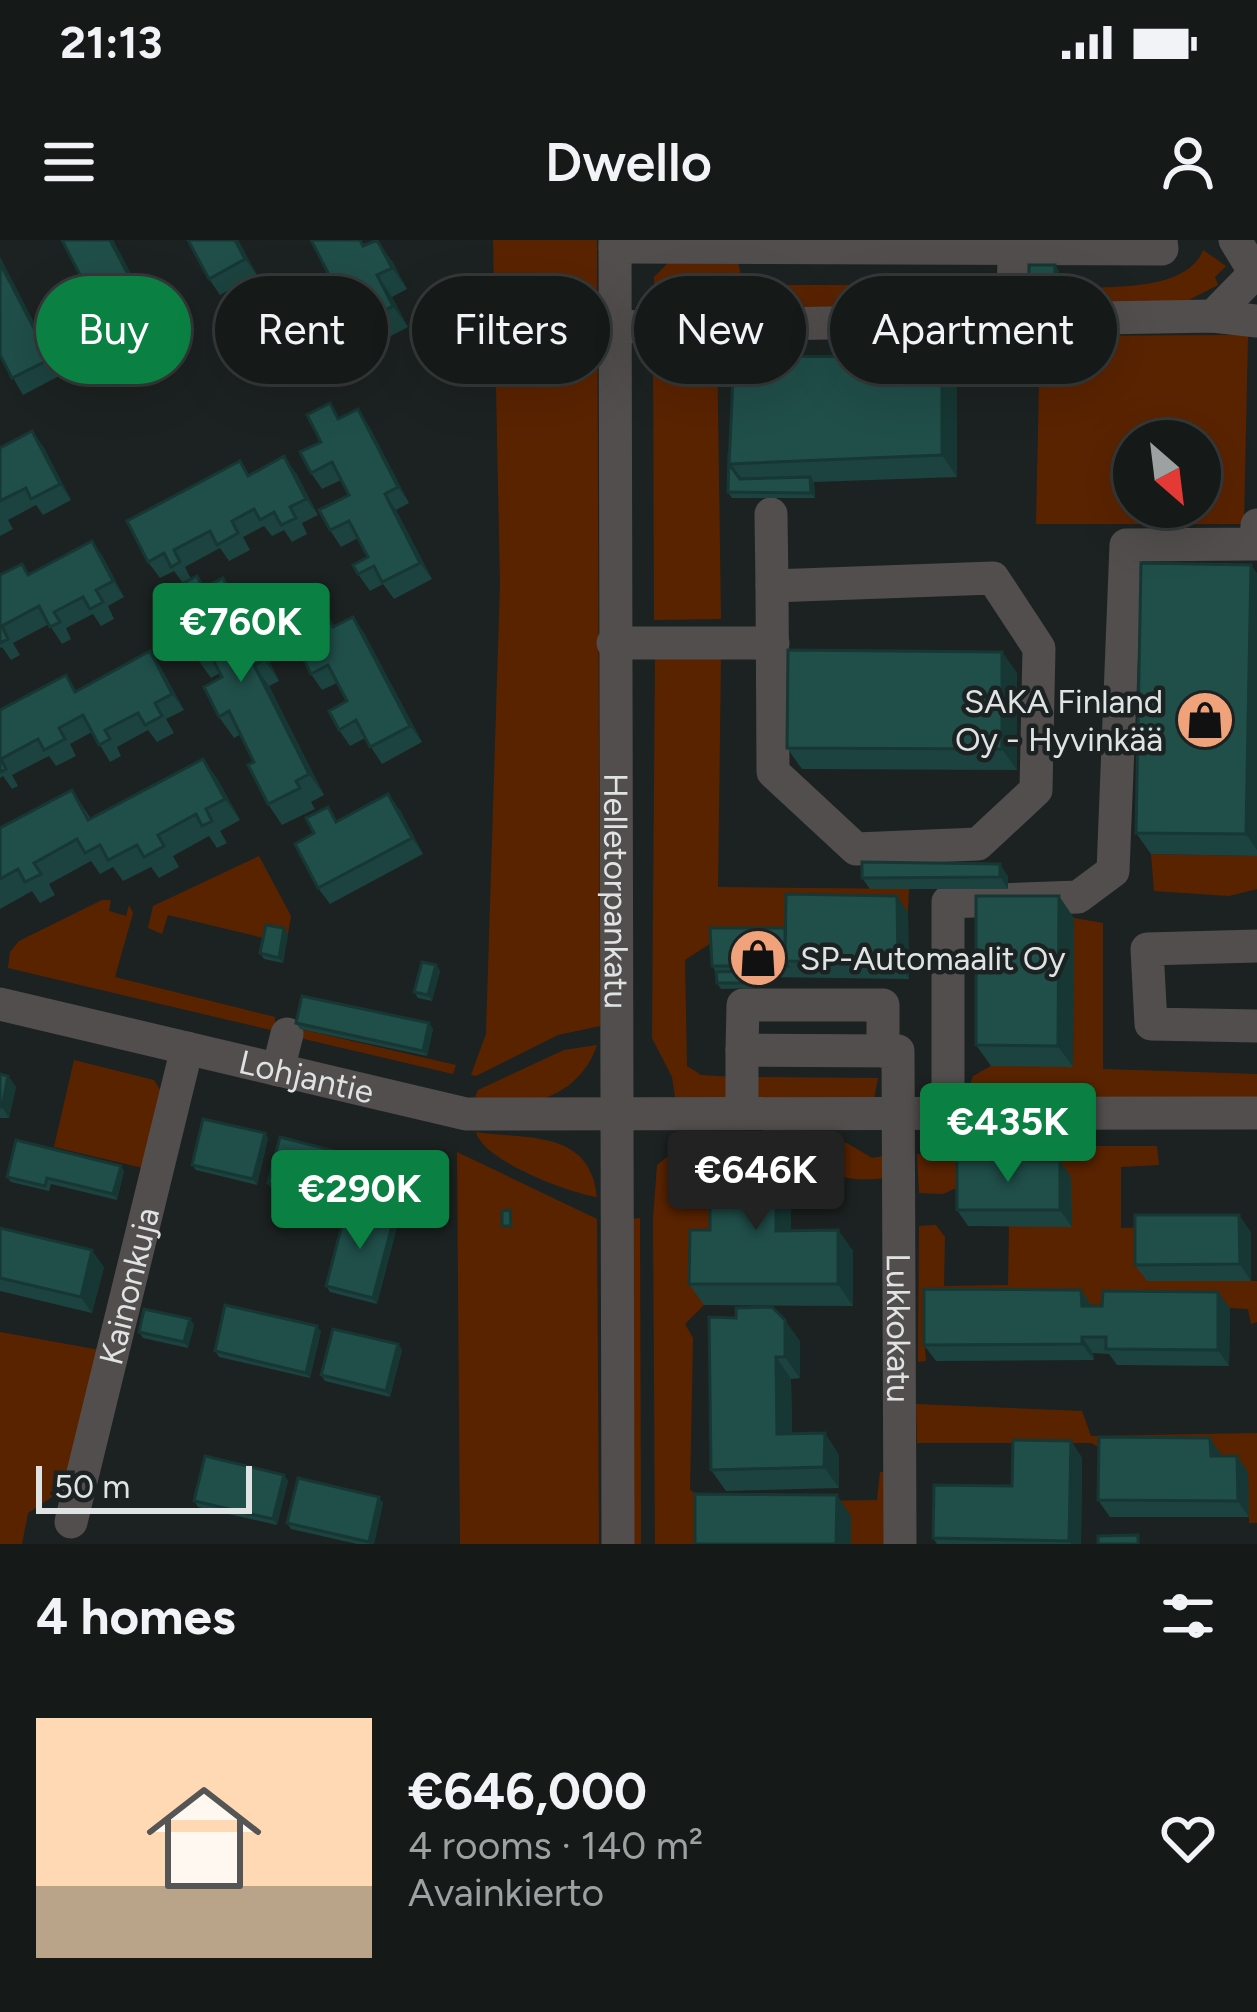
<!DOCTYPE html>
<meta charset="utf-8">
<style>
body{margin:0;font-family:Figtree,sans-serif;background:#1e2322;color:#f1f3f6;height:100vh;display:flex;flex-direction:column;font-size:45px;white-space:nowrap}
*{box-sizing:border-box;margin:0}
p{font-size:39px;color:#9da1a2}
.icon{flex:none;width:66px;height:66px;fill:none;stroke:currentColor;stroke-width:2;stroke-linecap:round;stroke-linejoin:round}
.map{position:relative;height:1304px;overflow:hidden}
.side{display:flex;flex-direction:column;background:#151a19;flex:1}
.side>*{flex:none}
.guide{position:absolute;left:36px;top:36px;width:1185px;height:108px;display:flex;gap:24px}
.needle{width:78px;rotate:152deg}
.buttons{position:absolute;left:1113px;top:180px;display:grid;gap:24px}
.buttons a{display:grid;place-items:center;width:108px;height:108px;border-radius:50%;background:#151a19;box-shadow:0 12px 48px #0002,0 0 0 3px #343838;font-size:60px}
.scale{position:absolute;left:36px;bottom:30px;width:216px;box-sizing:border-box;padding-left:12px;border:6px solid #dfe3e3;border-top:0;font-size:33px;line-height:42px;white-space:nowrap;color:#dfe3e3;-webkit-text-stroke:9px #1c2221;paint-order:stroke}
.price{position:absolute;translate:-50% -102px;padding:0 27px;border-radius:12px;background:#0b8043;color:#fff;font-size:39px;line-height:78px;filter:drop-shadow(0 3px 6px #0008)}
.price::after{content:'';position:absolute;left:50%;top:72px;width:36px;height:27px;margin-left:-18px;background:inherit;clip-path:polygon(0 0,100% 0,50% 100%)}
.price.current{background:#222;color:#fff}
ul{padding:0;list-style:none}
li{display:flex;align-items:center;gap:36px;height:300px;padding:0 36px}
li span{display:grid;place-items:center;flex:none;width:336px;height:240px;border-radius:0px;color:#555}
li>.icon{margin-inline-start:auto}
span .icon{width:144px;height:144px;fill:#fffc;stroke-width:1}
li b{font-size:51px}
h2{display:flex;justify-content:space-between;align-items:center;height:144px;padding:0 36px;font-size:51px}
.pill{padding:0 42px;border-radius:54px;background:#151a19;box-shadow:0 12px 48px #0002,0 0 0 3px #343838;font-size:42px;line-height:108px}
.pill.current{background:#0b8043;color:#fff}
.status{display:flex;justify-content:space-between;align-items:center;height:84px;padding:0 60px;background:#151a19;direction:ltr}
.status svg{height:33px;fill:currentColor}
header{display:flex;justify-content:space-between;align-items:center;height:156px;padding:0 36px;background:#151a19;font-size:54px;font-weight:600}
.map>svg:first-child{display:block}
.green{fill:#5a2300;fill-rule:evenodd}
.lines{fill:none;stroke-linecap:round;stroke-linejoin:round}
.minor{stroke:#514e4d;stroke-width:33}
.wall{fill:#1c433f}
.shaded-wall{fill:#163733}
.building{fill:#204e49;stroke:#163733;stroke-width:3}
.labels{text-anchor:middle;stroke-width:9;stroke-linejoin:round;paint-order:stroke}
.poi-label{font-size:33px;fill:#dfe3e3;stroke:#1c2221;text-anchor:end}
.street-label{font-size:33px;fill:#dfe3e3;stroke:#1c2221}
</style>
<div class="status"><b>21:13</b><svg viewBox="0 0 49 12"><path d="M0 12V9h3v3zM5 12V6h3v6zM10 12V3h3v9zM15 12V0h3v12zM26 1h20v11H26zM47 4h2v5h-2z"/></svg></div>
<header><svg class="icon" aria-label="menu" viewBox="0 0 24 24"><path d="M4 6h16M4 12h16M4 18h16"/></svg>Dwello<svg class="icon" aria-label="person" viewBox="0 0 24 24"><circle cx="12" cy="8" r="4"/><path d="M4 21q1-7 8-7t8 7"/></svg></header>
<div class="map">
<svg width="1257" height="1304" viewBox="0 0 1257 1304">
<rect width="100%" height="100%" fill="#1c2221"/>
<path class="green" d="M493,0H597L600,786L558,795L476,836L471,835L486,794L500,344Z
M1203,10L1226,26L1215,37L1218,45L1183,63L1042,68L1033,47C1079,45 1185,59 1203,10Z
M668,23H738L744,45H991L995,52L983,68L655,72L654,37Z
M1248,95L1244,284H1036L1040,96ZM1134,201H1200V267H1134Z
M717,100L721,379L654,380L653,103Z
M721,417L718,647L909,649L908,672L798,671L797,699H717L685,720L687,826L701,835L735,837L734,861L675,857L672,837L652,798L655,419Z
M1151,614L1257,616V649L1229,656L1154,651Z
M259,616L291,676L288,694L268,699L168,675L162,694L148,688L153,666Z
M102,660H111L109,671L126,676L129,665L133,673L115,737L275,777V791L8,728L10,712L19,701Z
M1074,678L1103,683V829L1257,834V858H965L973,836L991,826H1073Z
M300,789L456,825L453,834L300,798Z
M597,805C580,856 526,874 475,857L478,850L564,810Z
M74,820L154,840L162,853L143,928L54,907Z
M754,837L878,838L874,859L754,860Z
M476,892C527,900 590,889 597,957C569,953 482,920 476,892Z
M767,901L768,938L704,1065L685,1084L693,1098L690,1250L711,1263L877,1260L880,1232H886L887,1304H851V1276L710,1304H655L653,978L657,925L682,905Z
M815,903H847L872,918L883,916L887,938C854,941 823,942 815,903Z
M959,906H1157L1159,925L1121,927V988L1156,987L1147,1041H1257V1082L1251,1084L1248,1069L1230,1068L936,1065L924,1095L926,1121L918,1122L919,986L936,985L945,997L944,1046L1008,1045L1009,986L969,942L943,954L919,953L917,914L934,916Z
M457,912L597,979L599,1304H460Z
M640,978L641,1304H634L633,979Z
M0,1092L100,1110L70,1245L28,1273L22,1304H0Z
M916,1164L1082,1171L1091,1196L1257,1193V1283H1249L1248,1233L1110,1214L1091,1203H917Z"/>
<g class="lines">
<g class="minor">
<path id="s1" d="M615,0L618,1304"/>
<path d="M1235,0L1255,33"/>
<path d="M615,7L1162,9L1161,0"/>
<path d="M1213,76L1257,31"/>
<path d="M1013,80L1014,10"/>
<path d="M613,87L1213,76L1257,81"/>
<path d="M771,274L772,346"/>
<path d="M993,338L1039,408L1036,550L978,604L856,609L773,532L772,346Z"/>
<path d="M613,403H773"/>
<path d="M1257,706L1147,709L1151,784L1257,786"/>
<path id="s2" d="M0,764L466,874L1257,873"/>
<path d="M742,810L743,765H883V811"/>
<path d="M278,830L287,794"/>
<path id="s3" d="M742,872V810L898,811L900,1304"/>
<path d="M948,872V662L1078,657L1113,631L1126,305L1256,304L1257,285"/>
<path id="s4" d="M71,1282L187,808"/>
</g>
</g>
<path class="wall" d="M113,0L158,85L119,105L108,89Z
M238,0L257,35L220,55L209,39Z
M366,5L392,21L407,49L392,57L408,87L370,107L355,85Z
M0,17L61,135L23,155L0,115Z
M1055,25L1059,31V46L1033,47L1029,41Z
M734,116L942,117L957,138V237L814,242L815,258H732L728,252Z
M341,178L369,186L409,263L396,270L432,339L394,359L383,344L370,351L358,334L368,317L358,298L341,307L330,290L349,255L341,240L322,249L311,233L321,202Z
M32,191L44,208L71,260L43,275L36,265L8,280L13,289L0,296V208Z
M296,233L318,275L302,283L307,294L292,302L284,290L272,296L264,286L243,297L250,310L229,321L220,308L185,327L191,339L183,343L174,331L160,338L148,322L250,235Z
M92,301L103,317L124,357L108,366L114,379L101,386L93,374L66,388L71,399L62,404L49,384L13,403L20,415L11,420L2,407L0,408V335L22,324L29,335Z
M1257,333V616L1151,614L1136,593Z
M197,336L205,347L223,338L238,359L279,441L269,446L324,555L311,562L315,569L282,585L268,564L254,522L241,494L234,498L219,477L222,437L220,433L211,438L196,417L190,385Z
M353,377L364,393L422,502L382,524L365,498L350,506L339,490L347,461L337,443L322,450L311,434L317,410L334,387Z
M1002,412L1017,433V530L802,529L787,508Z
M161,428L184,470L166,479L174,493L157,502L148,490L117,507L121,516L110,522L92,492L70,504L76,516L56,526L49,516L12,535L18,546L12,549L3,536L0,538V470Z
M203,519L218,540L240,580L220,591L227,603L217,608L209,596L173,616L179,627L159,638L151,627L123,641L113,627L100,634L91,621L49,644L55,655L40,663L32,651L0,669V588L72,550L91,579Z
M400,570L423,614L330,664L318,648L338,581Z
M1008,636V649H870L862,638Z
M908,672L909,739L755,737V748L721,749L717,743L716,732L712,726L785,688Z
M1074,678L1073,827L991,826L976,805Z
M288,694L283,723L264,719L260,713Z
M436,725L440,731L432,761L418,758L414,752Z
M296,783H429L433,789L427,816L300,789Z
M0,834L8,836L16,847L9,878H0Z
M265,893L268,898L257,945L196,930L192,925Z
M776,916L791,937V991L838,990L853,1011V1066L704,1065L689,1044L710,990Z
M350,919L338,965L272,949L268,943Z
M1060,921L1071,937L1072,987L968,986L957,970Z
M124,931L117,960L51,944L49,951L11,942L7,937Z
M394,978L398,983L377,1064L330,1052L326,1046Z
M0,988L104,1027L92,1073L0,1051Z
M1251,992V1041H1147L1135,1025Z
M1081,1050L1092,1066L1230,1068L1229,1126L1117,1125L1109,1114L1093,1113L1094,1120L936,1121L924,1105Z
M736,1078L800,1101V1138L791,1139L792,1194L825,1193L839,1215V1248L726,1251L711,1230Z
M190,1079L194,1085L188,1108L143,1098L139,1092Z
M321,1091L310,1138L219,1117L215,1111Z
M398,1104L402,1110L390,1157L325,1141L321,1135Z
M1071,1201L1082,1218L1081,1304H937L933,1298L1012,1246Z
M1221,1214V1216H1237L1248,1232L1249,1277H1110L1098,1260Z
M284,1235L288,1241L277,1285L198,1267L194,1261Z
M383,1263L374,1304H357L291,1289L287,1283Z"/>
<path class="shaded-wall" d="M110,0H113L158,85L146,69Z
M235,0H238L257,35L245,19Z
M377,0L392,21L407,49L392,28Z
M0,17L61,135L50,119L0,23Z
M1055,25L1059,31V46L1055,40Z
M377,35L392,57L408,87L393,66Z
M942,117L957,138V237L942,215Z
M358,169L369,186L409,263L398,247Z
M32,191L44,208L71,260L60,244Z
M284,216L296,233L318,275L306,259Z
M810,237L814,242L815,258L811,253Z
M385,254L396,270L432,339L420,323Z
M92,301L103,317L124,357L113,341Z
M1251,325L1257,333V610L1246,594Z
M223,338L238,359L279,441L264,420Z
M353,377L364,393L422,502L410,486Z
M150,411L161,428L184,470L172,454Z
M1002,412L1017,433V530L1002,509Z
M254,425L269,446L324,555L309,534Z
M203,519L218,540L240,580L225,559Z
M388,554L400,570L423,614L412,598Z
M1000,624L1008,636V649L1000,637Z
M897,656L908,672L909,739L898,722Z
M1059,656L1074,678L1073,827L1058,806Z
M284,688L288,694L283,723L279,718Z
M436,725L440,731L432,761L428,755Z
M429,783L433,789L427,816L423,811Z
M8,836L16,847L9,878L2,867Z
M265,893L268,898L257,945L253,939Z
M346,914L350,919L338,965L334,960Z
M776,916L791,937V1012L776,991Z
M1060,921L1071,937L1072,987L1060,970Z
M121,926L124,931L117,960L113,954Z
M1239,975L1251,992V1041L1240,1024Z
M394,978L398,983L377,1064L373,1058Z
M838,990L853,1011V1066L838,1044Z
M92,1010L104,1027L92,1073L81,1057Z
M1081,1050L1092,1066H1082Z
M1218,1052L1230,1068L1229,1126L1218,1110Z
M190,1079L194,1085L188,1108L184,1102Z
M785,1080L800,1101V1138L785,1117Z
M317,1086L321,1091L310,1138L306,1133Z
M1082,1097L1093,1113L1094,1120L1082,1104Z
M398,1104L402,1110L390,1157L386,1151Z
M776,1117L791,1139L792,1215L777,1194Z
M825,1193L839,1215V1248L824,1227Z
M1210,1198L1221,1214L1222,1233L1211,1216Z
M1071,1201L1082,1218L1081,1304H1071L1069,1301Z
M1237,1216L1248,1232L1249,1277L1238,1261Z
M284,1235L288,1241L277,1285L273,1279Z
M837,1255L851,1276V1304H836Z
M379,1257L383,1263L374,1304H370L369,1302Z"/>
<path class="building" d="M62,0H110L146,69L108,89Z
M188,0H235L245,19L209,39Z
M311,0H360L363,6L377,0L392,28L377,35L393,66L355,85Z
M0,23L50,119L12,138L0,115Z
M1029,25H1055V40L1029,41Z
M734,116L942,117V215L729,224Z
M330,163L338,179L358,169L398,247L385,254L420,323L382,342L374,326L358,334L353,325L368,317L349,281L330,290L319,270L349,255L332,222L311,233L300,212L321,202L307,175Z
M32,191L60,244L31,259L26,248L0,261V208Z
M729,212V224L740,239L810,237L811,253L728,252Z
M284,216L306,259L290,267L296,278L281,285L274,272L260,280L254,269L232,281L238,293L217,305L210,291L174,310L180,322L171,327L164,313L148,322L127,281L240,221L248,236Z
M92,301L113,341L96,350L103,362L90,369L83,357L54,372L60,382L50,387L39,366L2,386L8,399L0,403V335L22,324L28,335Z
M1141,323L1251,325L1246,594L1136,593Z
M197,336L203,348L223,338L264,420L254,425L309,534L296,541L300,548L268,564L248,525L254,522L229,471L219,477L204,447L222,437L208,410L196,417L182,389L190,385L172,349Z
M327,376L333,387L353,377L410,486L370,507L356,480L339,490L329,471L347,461L328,425L311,434L303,418L317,410L305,388Z
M788,410L1002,412V509L787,508Z
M150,411L172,454L155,463L162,476L145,485L138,473L105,490L110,499L99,505L83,475L59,488L65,499L44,510L38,499L1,519L6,529L0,532V470L66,435L75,452Z
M203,519L225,559L206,569L212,581L202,586L196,574L158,595L164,606L144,617L137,605L108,620L100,605L85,613L77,599L34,623L41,634L25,642L18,629L0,639V588L72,550L88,580Z
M388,554L412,598L318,648L295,604L314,593L306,578L328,567L336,582Z
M862,622L1000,624V637L862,638Z
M786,654L897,656L898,722L785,721Z
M976,656H1059L1058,806L976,805Z
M266,685L284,688L279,718L260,713Z
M710,688H785V721L788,726H712Z
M422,722L436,725L428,755L414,752Z
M751,731V743H717L716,732Z
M302,756L429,783L423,811L296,783Z
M0,834L8,836L2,867H0Z
M203,879L265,893L253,939L192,925Z
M280,897L346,914L334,960L268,943Z
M16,900L121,926L113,954L47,938L45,946L7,937Z
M776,916V991L838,990V1044H689L690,990H710V917Z
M957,920L1060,921V970H957Z
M347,966L394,978L373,1058L326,1046Z
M510,970L511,986H502V971Z
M1135,975H1239L1240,1024L1135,1025Z
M0,988L92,1010L81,1057L0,1038Z
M924,1049L1081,1050L1082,1066H1102L1103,1051L1218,1052V1110L1106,1109V1097H1082V1104L924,1105Z
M225,1065L317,1086L306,1133L215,1111Z
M772,1067L785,1080V1117H776L777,1194L825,1193L824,1227L711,1230L709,1077L736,1078V1068Z
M144,1069L190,1079L184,1102L139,1092Z
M333,1089L398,1104L386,1151L321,1135Z
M1099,1197L1210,1198L1211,1216H1237L1238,1261L1098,1260Z
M1013,1200L1071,1201L1069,1301L933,1298L934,1245L1012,1246Z
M205,1216L284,1235L273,1279L194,1261Z
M298,1238L379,1257L369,1302L287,1283Z
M695,1254L837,1255L836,1304H695Z
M1138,1295V1304H1098V1296Z"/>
<defs>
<g id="shop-disc" transform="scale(3)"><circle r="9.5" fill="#f0a27a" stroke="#1c2221"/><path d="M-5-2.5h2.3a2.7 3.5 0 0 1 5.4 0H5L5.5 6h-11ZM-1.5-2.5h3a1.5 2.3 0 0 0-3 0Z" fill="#111"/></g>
</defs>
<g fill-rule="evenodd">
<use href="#shop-disc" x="1205" y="480"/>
<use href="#shop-disc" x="758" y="718"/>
</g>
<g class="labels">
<g class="poi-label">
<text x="1163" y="473">SAKA Finland<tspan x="1163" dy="38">Oy - Hyvinkää</tspan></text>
<text x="800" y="730" text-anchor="start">SP-Automaalit Oy</text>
</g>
<g class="street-label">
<text dy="12" stroke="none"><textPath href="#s1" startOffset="651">Helletorpankatu</textPath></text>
<text dy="12" stroke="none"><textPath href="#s2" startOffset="315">Lohjantie</textPath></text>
<text dy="12" stroke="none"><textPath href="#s4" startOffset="243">Kainonkuja</textPath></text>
<text dy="12" stroke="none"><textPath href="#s3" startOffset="495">Lukkokatu</textPath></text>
</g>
</g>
</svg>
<div class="buttons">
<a><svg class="needle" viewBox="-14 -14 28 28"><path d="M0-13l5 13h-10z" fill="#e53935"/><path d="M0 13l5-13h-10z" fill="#9da1a2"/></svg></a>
</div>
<div class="scale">50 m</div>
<b class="price" style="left:241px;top:445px">€760K</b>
<b class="price" style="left:1008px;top:945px">€435K</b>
<b class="price current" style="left:756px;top:993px">€646K</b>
<b class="price" style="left:360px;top:1012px">€290K</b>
<div class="guide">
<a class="pill current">Buy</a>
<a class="pill">Rent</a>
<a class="pill">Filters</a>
<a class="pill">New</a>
<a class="pill">Apartment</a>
</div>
</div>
<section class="side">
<h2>4 homes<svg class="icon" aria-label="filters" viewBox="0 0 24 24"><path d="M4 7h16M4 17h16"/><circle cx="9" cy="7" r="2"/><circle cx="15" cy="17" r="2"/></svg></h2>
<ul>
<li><span style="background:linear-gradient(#ffd9b3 70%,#b9a48a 0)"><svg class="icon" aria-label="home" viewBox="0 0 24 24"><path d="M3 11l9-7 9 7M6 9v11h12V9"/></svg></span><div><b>€646,000</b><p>4 rooms · 140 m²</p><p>Avainkierto</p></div><svg class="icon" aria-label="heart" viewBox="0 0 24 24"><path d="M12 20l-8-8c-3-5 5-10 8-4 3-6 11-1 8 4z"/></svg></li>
</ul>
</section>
